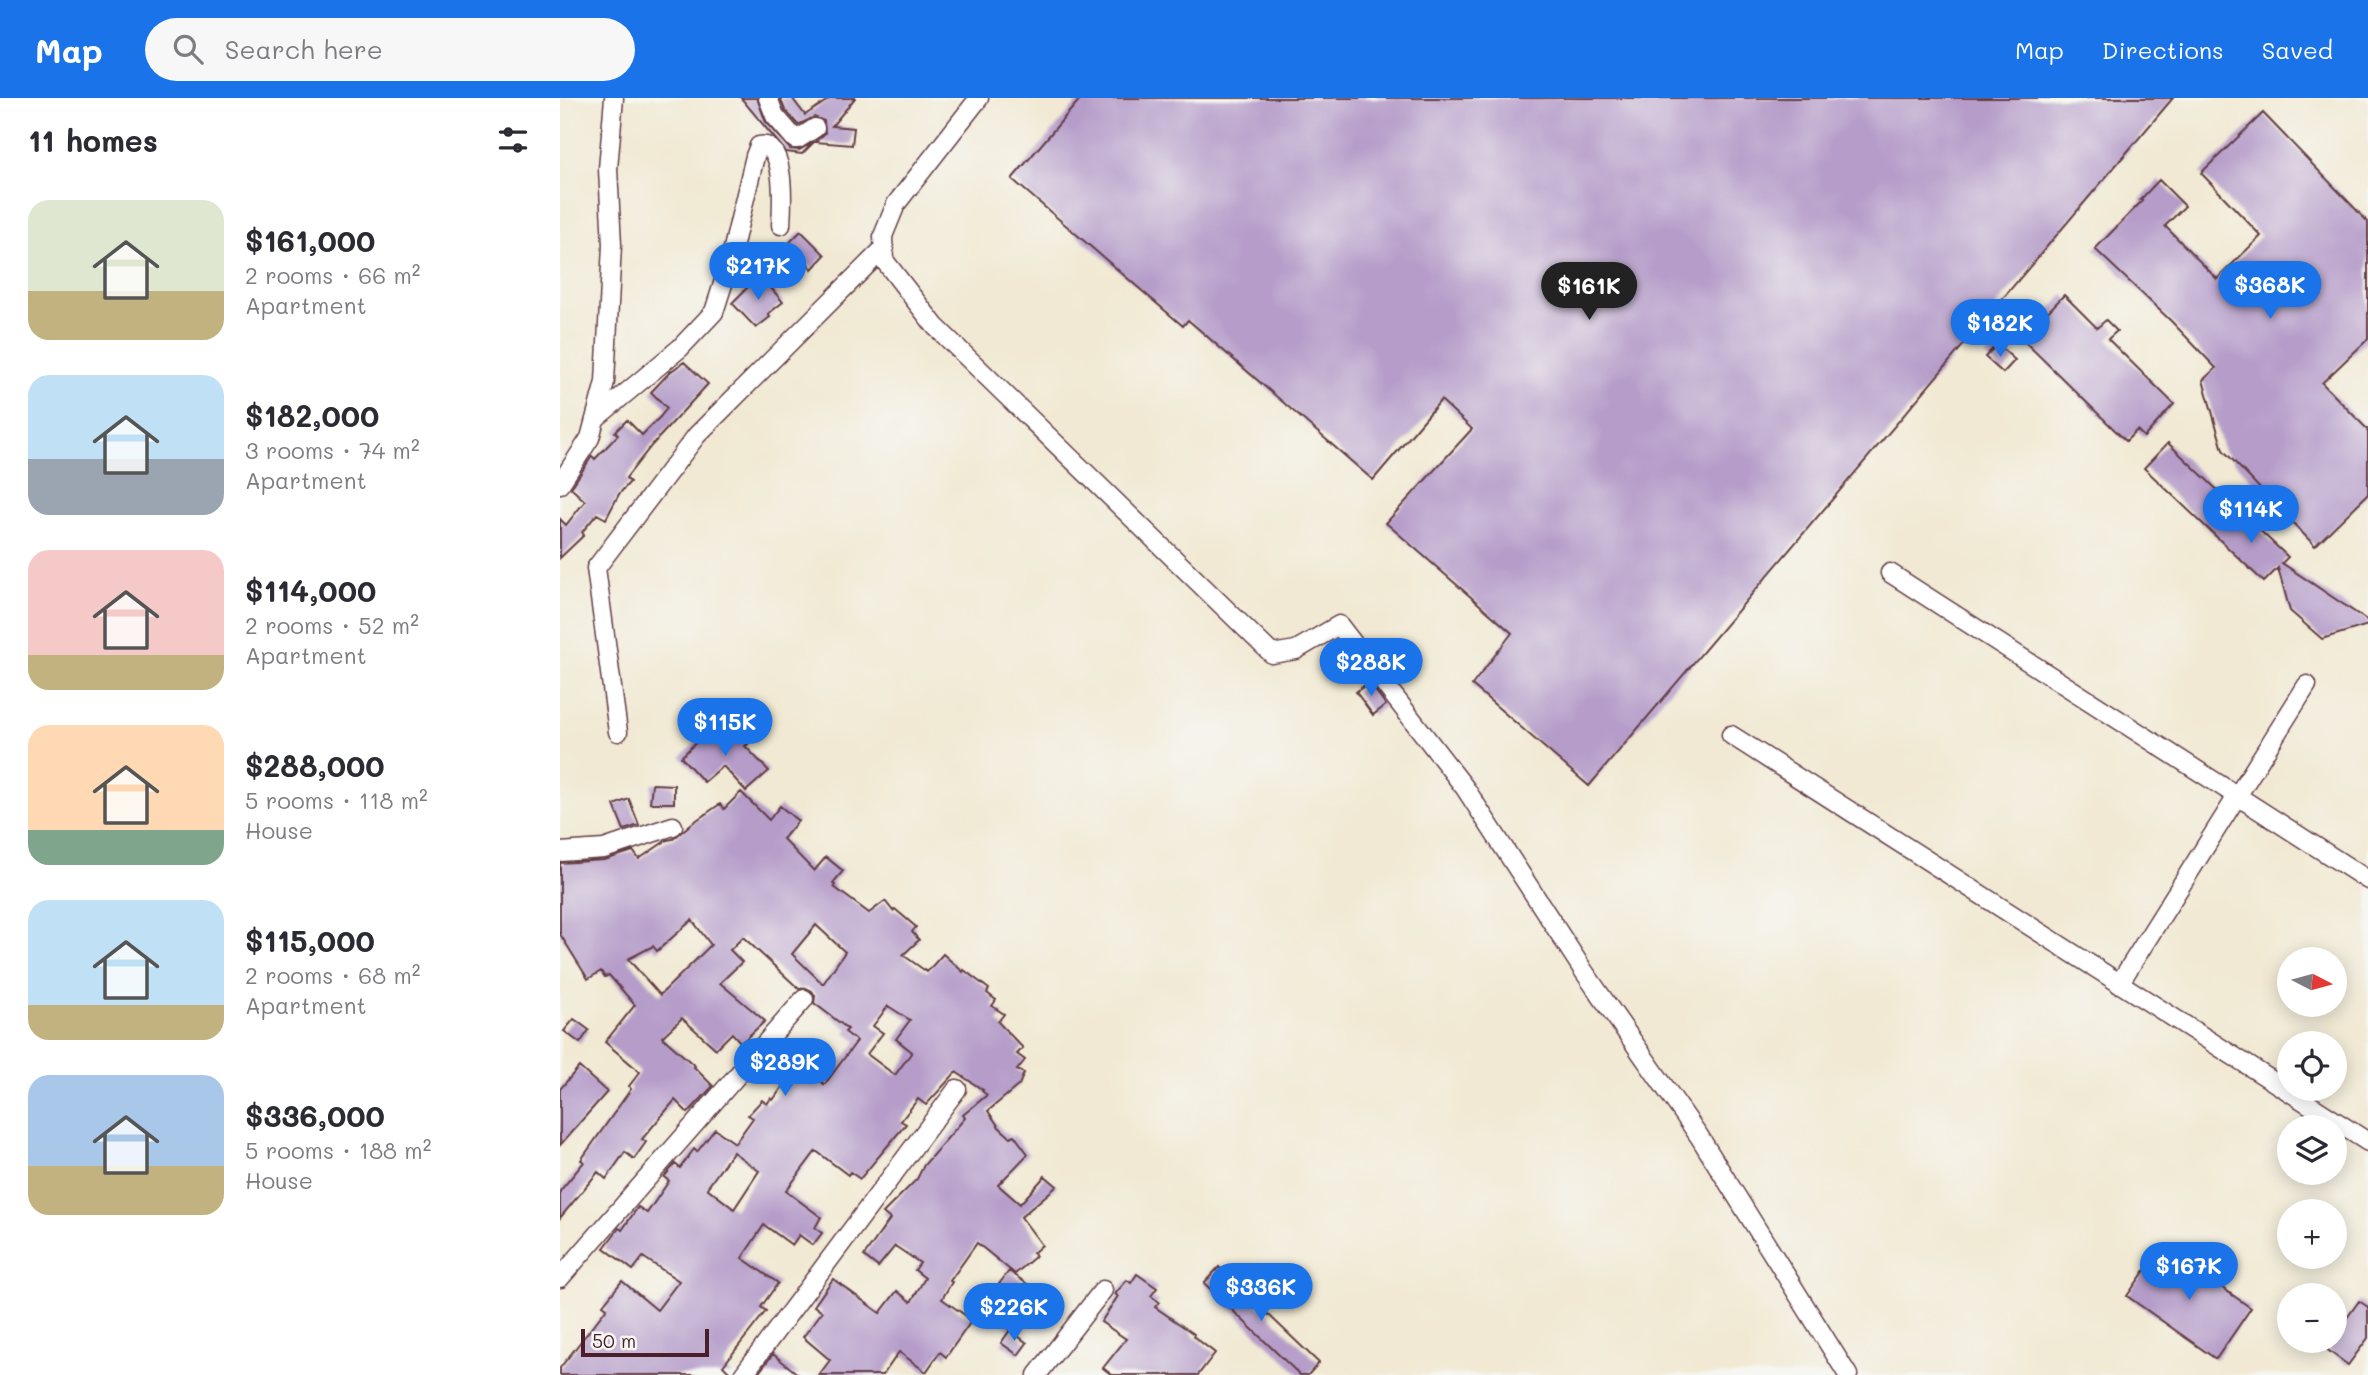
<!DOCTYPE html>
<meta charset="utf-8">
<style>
body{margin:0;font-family:Mali,sans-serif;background:#f7f7f7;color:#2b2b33;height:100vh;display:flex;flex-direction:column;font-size:26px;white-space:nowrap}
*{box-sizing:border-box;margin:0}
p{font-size:23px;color:#7c7c81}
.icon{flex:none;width:38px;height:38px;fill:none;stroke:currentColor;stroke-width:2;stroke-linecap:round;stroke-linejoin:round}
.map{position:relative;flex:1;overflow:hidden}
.sheet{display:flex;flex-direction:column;background:#fff;width:560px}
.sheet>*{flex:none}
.needle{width:46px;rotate:96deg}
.controls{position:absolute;left:1717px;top:849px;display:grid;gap:14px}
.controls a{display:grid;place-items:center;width:70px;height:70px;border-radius:50%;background:#fff;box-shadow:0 4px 18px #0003;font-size:35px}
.scale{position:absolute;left:21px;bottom:18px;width:128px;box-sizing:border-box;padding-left:7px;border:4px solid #4a1f2b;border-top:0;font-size:19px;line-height:24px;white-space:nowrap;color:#4a1f2b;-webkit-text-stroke:5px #f6f6f2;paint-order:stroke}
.price{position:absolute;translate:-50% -60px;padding:0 16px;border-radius:24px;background:#1a73e8;color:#fff;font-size:23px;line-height:46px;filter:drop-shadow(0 2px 4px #0008)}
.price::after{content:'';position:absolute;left:50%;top:42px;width:21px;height:16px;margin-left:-10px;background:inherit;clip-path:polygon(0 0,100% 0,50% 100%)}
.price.active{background:#222;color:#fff}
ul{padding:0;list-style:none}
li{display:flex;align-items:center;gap:21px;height:175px;padding:0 28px}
li span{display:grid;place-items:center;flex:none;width:196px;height:140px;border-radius:21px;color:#555}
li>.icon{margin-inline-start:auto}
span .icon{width:84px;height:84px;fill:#fffc;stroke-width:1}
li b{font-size:30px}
h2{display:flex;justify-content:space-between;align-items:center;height:84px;padding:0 28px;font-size:30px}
header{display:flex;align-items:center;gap:42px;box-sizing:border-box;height:98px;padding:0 35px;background:#1a73e8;color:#fff}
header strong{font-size:33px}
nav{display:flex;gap:38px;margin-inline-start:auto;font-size:24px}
.search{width:490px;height:63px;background:#f7f7f7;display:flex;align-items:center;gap:18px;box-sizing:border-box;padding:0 24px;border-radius:38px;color:#7c7c81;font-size:26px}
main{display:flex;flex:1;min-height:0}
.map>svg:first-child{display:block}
.building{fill:#b59cc9;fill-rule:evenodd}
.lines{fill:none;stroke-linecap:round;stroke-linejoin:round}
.street-casing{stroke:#633d44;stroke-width:21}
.street{stroke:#fff;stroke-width:18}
</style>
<header>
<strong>Map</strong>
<div class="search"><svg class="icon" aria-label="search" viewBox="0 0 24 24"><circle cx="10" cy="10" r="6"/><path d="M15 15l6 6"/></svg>Search here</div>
<nav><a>Map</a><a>Directions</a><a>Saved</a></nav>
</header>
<main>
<section class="sheet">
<h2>11 homes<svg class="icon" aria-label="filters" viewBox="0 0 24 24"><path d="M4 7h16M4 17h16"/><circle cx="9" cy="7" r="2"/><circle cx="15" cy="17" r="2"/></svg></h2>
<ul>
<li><span style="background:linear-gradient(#dfe7d0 65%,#c2b280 0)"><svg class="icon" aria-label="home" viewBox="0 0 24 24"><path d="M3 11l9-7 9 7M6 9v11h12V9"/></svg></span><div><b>$161,000</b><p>2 rooms · 66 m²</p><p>Apartment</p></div></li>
<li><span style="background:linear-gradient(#bfe0f5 60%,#9aa5b1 0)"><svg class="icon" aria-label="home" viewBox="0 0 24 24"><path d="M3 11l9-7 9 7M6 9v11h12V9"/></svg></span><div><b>$182,000</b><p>3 rooms · 74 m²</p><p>Apartment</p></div></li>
<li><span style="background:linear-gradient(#f6c9c9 75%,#c2b280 0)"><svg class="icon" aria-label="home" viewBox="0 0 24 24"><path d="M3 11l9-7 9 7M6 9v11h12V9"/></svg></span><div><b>$114,000</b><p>2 rooms · 52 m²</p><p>Apartment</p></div></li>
<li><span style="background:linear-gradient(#ffd9b3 75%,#7fa58c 0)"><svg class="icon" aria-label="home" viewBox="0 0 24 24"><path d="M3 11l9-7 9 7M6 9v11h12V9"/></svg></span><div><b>$288,000</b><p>5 rooms · 118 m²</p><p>House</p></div></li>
<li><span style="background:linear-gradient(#bfe0f5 75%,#c2b280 0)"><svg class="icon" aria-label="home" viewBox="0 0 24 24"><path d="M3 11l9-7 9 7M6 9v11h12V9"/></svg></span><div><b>$115,000</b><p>2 rooms · 68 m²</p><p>Apartment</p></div></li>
<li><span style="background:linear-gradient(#a9c7e8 65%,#c2b280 0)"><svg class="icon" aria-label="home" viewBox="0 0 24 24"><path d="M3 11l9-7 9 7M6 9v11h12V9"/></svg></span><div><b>$336,000</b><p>5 rooms · 188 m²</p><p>House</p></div></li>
</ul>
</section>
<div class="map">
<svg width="1808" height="1277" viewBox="0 0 1808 1277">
<rect width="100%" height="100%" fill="#f6f6f2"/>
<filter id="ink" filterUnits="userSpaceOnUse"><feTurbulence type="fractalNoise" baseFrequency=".0143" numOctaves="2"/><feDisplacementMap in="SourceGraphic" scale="14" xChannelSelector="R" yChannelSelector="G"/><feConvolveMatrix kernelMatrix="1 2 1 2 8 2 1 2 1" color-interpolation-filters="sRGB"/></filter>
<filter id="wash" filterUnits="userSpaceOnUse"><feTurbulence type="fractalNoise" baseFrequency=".00686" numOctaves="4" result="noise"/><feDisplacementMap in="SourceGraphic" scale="28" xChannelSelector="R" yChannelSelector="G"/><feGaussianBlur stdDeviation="1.57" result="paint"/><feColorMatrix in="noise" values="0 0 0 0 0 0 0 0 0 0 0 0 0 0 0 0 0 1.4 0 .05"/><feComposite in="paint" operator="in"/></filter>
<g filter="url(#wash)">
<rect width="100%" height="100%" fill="#f1e9d3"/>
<g id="blocks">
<path class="building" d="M181,0H197L206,25L230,51L239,52L254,44L242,56L226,54Z
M220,0H232L245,17L271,0H295L272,28L294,30L292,47L255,44L265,35L264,23L254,19L238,27L225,12Z
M521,0H1613L1029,688L912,587L952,535L826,425L912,331L881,302L813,382L628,222L623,228L452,81Z
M1703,15L1808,124V241L1762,285L1808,332V396L1755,448L1663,352L1643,282L1656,270L1612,224L1535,151L1582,103L1580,102L1599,82L1625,108L1605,128L1657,181L1701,138L1641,75Z
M241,133L265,157L252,171L229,145Z
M200,177L223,204L208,216L210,219L196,230L172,205Z
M1504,197L1537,230L1546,222L1557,233L1548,241L1614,306L1584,339L1577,332L1566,343L1462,241Z
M1437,246L1455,262L1443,275L1425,259Z
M124,264L148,286L92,347L66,380L70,384L59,396L46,421L37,416L22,434L24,437L0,460V421L6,427L25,403L11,390L32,358L35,361L58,337L55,334L67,322L82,337L100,319L107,310L91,294L110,274Z
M1608,345L1728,459L1722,465L1808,523V527L1762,541L1730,513L1718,470L1704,484L1584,370Z
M809,584L826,607L813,617L796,594Z
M155,626L171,643L179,636L188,646L185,648L209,673L186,693L163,668L144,684L121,659Z
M92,686L114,687V705H90Z
M181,694L209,722L220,708L238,723L223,741L254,773L266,759L283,773L273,785L275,787L274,789L309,815L325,803L333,813L335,811L356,829L352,834L359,842L343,857L367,874L383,856L403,874L404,872L429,891L427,895L436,902L432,908L444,916L438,924L463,950L457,956L465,962L457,972L464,975L459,987L428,1013L439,1029L450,1039L454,1037L468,1056L438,1087L460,1106L485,1078L497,1088L461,1119L482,1147L473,1155L476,1158L455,1176L417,1145L390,1183L392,1184L382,1201L412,1222L386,1259L380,1254L366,1274L339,1254L323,1277H259L270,1262L243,1239L262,1214L254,1208L273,1181L320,1215L337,1193L351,1204L365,1180L355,1172L360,1165L335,1148L318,1169L304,1158L330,1121L323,1115L357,1081L364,1067L405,1020L403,1017L427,997L422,993L423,992L396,974L366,1007L358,1001L341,1023L346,1026L300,1081L290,1074L288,1077L256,1053L226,1093L261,1119L255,1130L262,1135L253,1147L239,1137L232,1147L204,1127L182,1160L218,1185L201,1209L206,1213L163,1268L172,1277H0V1270L47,1210L43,1207L62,1183L97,1212L119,1183L83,1159L73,1172L44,1150L59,1130L62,1132L78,1109L87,1115L109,1083L104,1079L115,1066L120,1070L134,1051L137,1054L155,1031L175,1045L193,1020L188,1017L202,1002L207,1006L211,1000L213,1002L234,973L242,979L254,972L264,987L297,943L285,934L288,931L254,905L255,898L252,893L246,890L239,891L183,839L170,852L182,864L160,885L205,923L181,945L172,935L156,951L122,920L102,939L135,968L134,969L153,988L128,1015L115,1002L82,1041L86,1044L74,1061L65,1054L46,1081L38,1074L0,1120V1093L24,1064L21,1062L71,991L69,988L80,974L45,944L75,907L49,877L45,879L41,873L28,881L0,836V765L45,762L73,753L79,761L107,742L113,741L131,726L160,706L164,711ZM132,822L151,847L100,897L68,861L93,848L97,853ZM256,827L285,854L263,886L232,856ZM328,908L350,922L336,941L352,954L335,977L307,956L323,935L313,928ZM173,1054L199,1073L174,1111L147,1090Z
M69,701L79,727L64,732L54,707Z
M14,921L29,932L20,945L4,933Z
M19,969L47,994L0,1047V991Z
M1602,1148L1691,1210L1656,1261L1567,1198Z
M659,1169L759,1265L748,1277H740L644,1185Z
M449,1173L470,1188L455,1208L471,1219L458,1237L425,1213L443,1189L439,1186Z
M577,1176L597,1190L591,1198L599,1204L595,1209L634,1236L633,1238L655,1255L638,1277H552L543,1270L566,1241L541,1224L558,1198L555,1196L567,1182L571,1185Z
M1799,1203L1808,1209V1240L1788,1267L1765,1250L1771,1242H1774V1238Z
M450,1232L467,1245L458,1257L441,1245Z
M213,1256L239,1277H197Z"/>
</g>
</g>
<g filter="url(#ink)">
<use href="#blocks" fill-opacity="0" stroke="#633d44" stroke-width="2"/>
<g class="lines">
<g class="street-casing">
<path id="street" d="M208,0L215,18L235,41H238L255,30
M419,0L336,106L323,138L324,162L375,228L712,556L736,552L779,527L905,690L1025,875L1139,1038L1288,1277
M36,320L120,250L154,214L169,167L195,58L199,48C227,42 222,111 221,127
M0,386L30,340L45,284L52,147L48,71L54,0
M1330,475L1808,782
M58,634L36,470L137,337L324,150
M1171,637L1808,1044
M0,754L44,751L113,728
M1559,886L1747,587
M0,1180L244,901
M183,1277L397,991
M477,1277L543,1192"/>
</g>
<use href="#street" class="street"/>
</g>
</g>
</svg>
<div class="controls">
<a><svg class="needle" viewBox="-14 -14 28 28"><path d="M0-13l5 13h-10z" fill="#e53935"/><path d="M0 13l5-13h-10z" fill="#7c7c81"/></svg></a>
<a><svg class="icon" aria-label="locate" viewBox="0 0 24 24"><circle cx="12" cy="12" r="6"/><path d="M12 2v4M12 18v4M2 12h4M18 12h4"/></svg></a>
<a><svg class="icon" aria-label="layers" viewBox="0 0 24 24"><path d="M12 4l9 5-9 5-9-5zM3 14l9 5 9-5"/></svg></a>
<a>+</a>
<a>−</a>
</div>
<div class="scale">50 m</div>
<b class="price" style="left:198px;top:204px">$217K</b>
<b class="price" style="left:1710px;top:223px">$368K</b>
<b class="price active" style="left:1029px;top:224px">$161K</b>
<b class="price" style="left:1440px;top:261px">$182K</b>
<b class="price" style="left:1691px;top:447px">$114K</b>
<b class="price" style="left:811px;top:600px">$288K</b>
<b class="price" style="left:165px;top:660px">$115K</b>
<b class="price" style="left:225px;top:1000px">$289K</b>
<b class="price" style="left:1629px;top:1204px">$167K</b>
<b class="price" style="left:701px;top:1225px">$336K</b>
<b class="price" style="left:454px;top:1245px">$226K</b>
</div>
</main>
